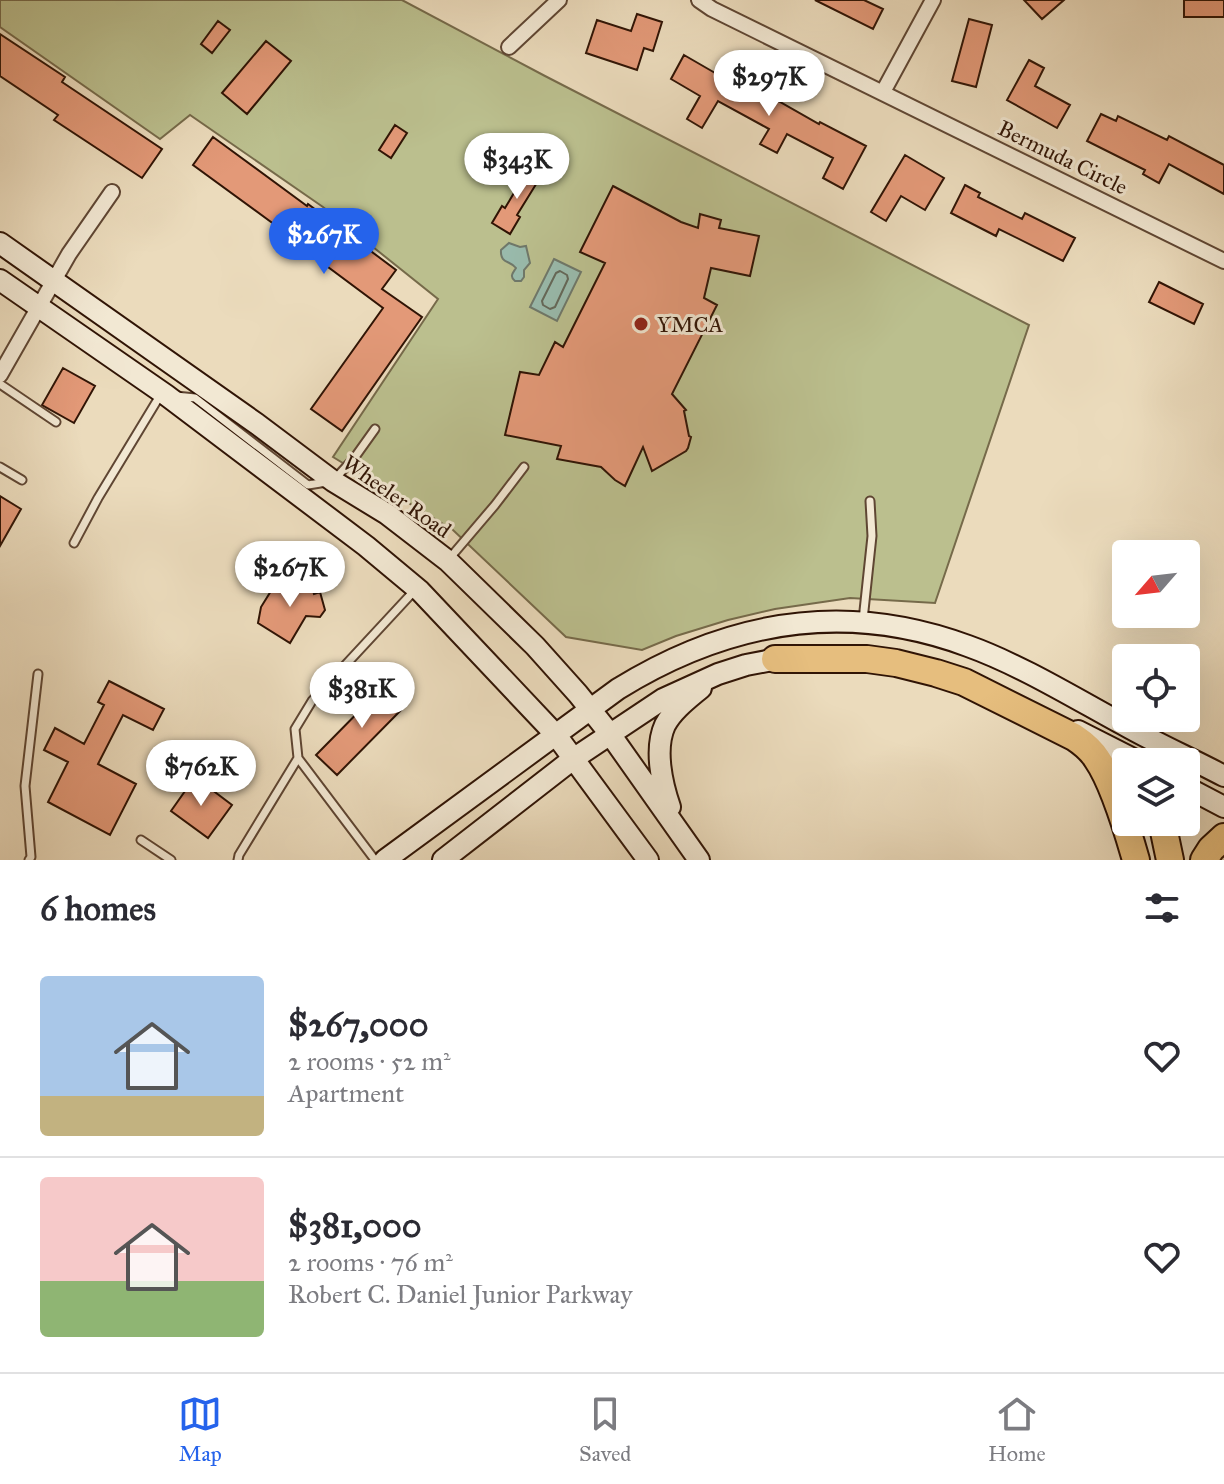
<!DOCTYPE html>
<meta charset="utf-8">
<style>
body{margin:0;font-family:"IM FELL Great Primer",serif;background:#f7f7f7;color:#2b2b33;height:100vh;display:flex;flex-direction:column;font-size:30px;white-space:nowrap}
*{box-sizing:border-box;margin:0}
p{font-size:26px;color:#7c7c81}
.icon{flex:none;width:44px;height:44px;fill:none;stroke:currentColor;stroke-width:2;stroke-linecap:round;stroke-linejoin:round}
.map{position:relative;height:860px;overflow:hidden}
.panel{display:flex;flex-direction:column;background:#fff;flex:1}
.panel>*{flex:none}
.needle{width:52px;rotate:242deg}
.buttons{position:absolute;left:1112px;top:540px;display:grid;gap:16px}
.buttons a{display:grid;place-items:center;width:88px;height:88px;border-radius:8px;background:#fff;box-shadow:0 8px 32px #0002;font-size:40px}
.price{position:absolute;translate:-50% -68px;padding:0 18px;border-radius:28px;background:#fff;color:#222;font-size:26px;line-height:52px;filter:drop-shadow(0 2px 4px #0008)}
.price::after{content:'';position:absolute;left:50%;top:48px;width:24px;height:18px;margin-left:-12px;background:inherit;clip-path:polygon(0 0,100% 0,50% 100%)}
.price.active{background:#2563eb;color:#fff}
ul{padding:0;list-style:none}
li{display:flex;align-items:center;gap:24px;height:200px;padding:0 40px}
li+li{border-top:2px solid #e1e1e2}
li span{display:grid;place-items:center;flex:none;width:224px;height:160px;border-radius:8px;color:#555}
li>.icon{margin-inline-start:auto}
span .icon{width:96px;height:96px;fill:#fffc;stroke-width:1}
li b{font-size:34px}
h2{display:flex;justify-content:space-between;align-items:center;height:96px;padding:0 40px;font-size:34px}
.tab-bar{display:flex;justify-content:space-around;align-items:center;height:112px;border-top:2px solid #e1e1e2;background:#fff;font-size:22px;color:#7c7c81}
.tab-bar a{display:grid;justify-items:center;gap:4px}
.tab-bar .active{color:#2563eb}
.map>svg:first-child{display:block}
.green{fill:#bbbf8e;stroke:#766a4a;stroke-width:2}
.water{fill:#99bbad;stroke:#6f786a;stroke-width:2}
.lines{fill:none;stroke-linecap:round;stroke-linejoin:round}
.shore{stroke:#646859;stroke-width:2}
.building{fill:#e39978;stroke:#301405;stroke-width:2}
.lane-casing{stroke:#5f4633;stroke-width:11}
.street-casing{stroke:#5f4633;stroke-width:18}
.secondary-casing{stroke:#301405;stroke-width:24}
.highway-casing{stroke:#301405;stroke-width:30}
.lane{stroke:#f2e8d3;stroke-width:7}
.street{stroke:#f2e8d3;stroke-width:14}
.secondary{stroke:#f2e8d3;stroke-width:20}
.highway{stroke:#e6be7e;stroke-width:26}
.poi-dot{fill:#8f2418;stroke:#f2e8d3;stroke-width:3}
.labels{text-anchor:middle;stroke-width:6;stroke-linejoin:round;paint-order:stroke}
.street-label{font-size:22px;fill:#301405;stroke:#f2e8d3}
.poi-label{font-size:22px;fill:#301405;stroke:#f2e8d3;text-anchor:start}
</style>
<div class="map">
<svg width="1224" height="860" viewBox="0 0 1224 860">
<rect width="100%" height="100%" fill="#ebdbbc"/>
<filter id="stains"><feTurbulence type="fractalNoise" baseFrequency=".0025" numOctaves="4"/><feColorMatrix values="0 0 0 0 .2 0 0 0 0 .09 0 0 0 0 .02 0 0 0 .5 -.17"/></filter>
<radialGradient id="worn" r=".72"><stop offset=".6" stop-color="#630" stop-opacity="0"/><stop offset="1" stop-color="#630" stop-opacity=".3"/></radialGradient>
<path class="green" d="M0,0H402L545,76L1029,325L935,603L850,598L775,609L728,620L676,636L642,650L566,637L453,530L333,457L438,299L323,207L190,115L160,139L0,27Z"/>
<path class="water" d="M509,243L520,247L526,246L530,263L524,270V277L521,281H515C509,276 513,273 516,268C510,260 500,264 501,250Z
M554,259L581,272L557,321L530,307Z"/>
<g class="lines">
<path class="shore" d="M560,271L567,275L568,279L555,307L550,309L543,305L542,301L556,273Z"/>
</g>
<path class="building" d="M815,0H864L883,9L873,29Z
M1024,0H1064L1042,19Z
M1184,0H1224V17H1184Z
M637,14L662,22L653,51L644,48L637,70L586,53L597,20L631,31Z
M969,19L992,25L976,87L952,81Z
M218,21L230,30L212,53L201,44Z
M0,34L65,77L62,82L162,149L142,178L54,120L58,115L0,76Z
M266,41L291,61L247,114L222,93Z
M684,55L748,92L752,86L819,124L820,122L866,146L843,189L823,178L833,158L787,134L777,153L760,144L769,129L718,101L702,128L687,119L700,96L671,79Z
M1029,60L1044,68L1035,86L1070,105L1057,128L1007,100Z
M1101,114L1116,121L1118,116L1167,140L1169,136L1224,165V194L1169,164L1159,183L1143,174L1145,170L1087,141Z
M395,125L407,133L391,158L379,150Z
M213,137L307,206L308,204L396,270L382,289L422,317L342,431L311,409L383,308L285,235L286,233L193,165Z
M905,155L944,178L925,210L901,196L886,221L871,212Z
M530,166L543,173L517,215L520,217L510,234L492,223L502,206L505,208Z
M965,185L980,193L978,197L1022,219L1025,213L1075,238L1063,261L999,229L996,236L951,213Z
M613,186L681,222L698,228L700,214L721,220L719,228L759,236L750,276L711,268L704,298L717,305L672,394L686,410L684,411L689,436L691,437L688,448L686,451L652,471L643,447L625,486L615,480L601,467L557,459L561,446L505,435L520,372L539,375L555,342L563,347L605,263L580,252Z
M1159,282L1203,304L1194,324L1149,302Z
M63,368L95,386L74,423L42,405Z
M0,496L21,509L0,546Z
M280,580L289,581L297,586L310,582L314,594L320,592L325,610L320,617L306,616L290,643L258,623L261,607L271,591L276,590Z
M109,681L164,709L153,730L123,715L98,764L136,784L110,835L48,802L68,762L44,750L55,728L84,744L104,705L98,702Z
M386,684L407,704L337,775L316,755Z
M195,777L232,805L208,838L171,811Z"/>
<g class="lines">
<g class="lane-casing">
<path id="lane" d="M0,384L56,422
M176,396L195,398L308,485L333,481L355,457L375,429
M0,467L22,480
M74,543L98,498L161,394
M449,559L495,505L524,467
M863,620L872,536L870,501
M298,758L295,729L312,701L415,590
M141,840L171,860
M29,860L31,857L25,786L38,674
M238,860L239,855L298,758L375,860"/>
</g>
<g class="street-casing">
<path id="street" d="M699,0L712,9L1224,261
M509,47L559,0
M883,92L933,0
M0,375L69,254L112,192"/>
</g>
<g class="secondary-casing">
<path id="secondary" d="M0,243L257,424L333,481L387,514L448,561L535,646L578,694L610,734L699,860
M0,280L166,395L366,546L420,591L556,735L648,860
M1078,731L1139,762
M1186,787L1224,807
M670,807C662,784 654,749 665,725C673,710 688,699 701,688
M385,860L618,689C728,621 844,600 968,646C1021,665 1076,699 1126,726C1158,744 1192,759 1224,776
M443,860L573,759L663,699L718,674L746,665L788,657"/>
</g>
<g class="highway-casing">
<path id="highway" d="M775,659H867L896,663L936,673L964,682L1074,737C1083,743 1091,749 1097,759C1113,782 1128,832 1136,860
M1162,822L1170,860
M1204,860L1211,849L1224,837"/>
</g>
<use href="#lane" class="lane"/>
<use href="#street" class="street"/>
<use href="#secondary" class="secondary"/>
<use href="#highway" class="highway"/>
</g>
<circle class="poi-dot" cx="641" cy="324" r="8"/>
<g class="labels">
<g class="street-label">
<text transform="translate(1063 157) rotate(26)" y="8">Bermuda Circle</text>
<text transform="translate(397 496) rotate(35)" y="8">Wheeler Road</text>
</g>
<g class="poi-label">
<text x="657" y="332">YMCA</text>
</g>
</g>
<rect width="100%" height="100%" filter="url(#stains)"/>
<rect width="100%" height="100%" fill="url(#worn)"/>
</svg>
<div class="buttons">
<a><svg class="needle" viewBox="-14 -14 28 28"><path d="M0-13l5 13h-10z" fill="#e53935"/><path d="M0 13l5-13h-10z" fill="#7c7c81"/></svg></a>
<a><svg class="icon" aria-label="locate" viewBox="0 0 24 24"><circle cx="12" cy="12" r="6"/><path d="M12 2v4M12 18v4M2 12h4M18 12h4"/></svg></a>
<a><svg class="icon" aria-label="layers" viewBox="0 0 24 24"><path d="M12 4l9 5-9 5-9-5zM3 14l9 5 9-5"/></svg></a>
</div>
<b class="price" style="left:769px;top:118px">$297K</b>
<b class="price" style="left:517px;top:201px">$343K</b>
<b class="price active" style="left:324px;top:276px">$267K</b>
<b class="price" style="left:290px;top:609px">$267K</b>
<b class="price" style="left:362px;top:730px">$381K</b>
<b class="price" style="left:201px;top:808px">$762K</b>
</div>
<section class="panel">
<h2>6 homes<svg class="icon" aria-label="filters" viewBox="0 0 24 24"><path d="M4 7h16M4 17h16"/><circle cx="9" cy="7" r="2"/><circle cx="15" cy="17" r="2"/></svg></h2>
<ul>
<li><span style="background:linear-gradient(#a9c7e8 75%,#c2b280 0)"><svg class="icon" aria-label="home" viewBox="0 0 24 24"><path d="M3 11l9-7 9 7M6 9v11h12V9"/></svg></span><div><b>$267,000</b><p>2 rooms · 52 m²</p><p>Apartment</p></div><svg class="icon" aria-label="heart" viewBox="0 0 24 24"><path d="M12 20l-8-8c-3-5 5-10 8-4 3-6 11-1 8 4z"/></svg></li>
<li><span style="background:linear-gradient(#f6c9c9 65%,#8fb573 0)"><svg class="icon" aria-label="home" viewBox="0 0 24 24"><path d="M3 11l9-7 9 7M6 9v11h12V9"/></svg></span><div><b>$381,000</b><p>2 rooms · 76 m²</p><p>Robert C. Daniel Junior Parkway</p></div><svg class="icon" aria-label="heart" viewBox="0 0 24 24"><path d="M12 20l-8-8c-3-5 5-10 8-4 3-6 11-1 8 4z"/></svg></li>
</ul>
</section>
<nav class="tab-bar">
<a class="active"><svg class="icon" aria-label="map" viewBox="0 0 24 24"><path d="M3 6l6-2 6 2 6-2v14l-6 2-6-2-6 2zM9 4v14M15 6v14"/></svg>Map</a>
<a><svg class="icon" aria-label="saved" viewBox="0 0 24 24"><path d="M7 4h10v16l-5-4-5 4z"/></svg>Saved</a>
<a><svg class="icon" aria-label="home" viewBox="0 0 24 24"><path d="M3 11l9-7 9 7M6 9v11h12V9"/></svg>Home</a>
</nav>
